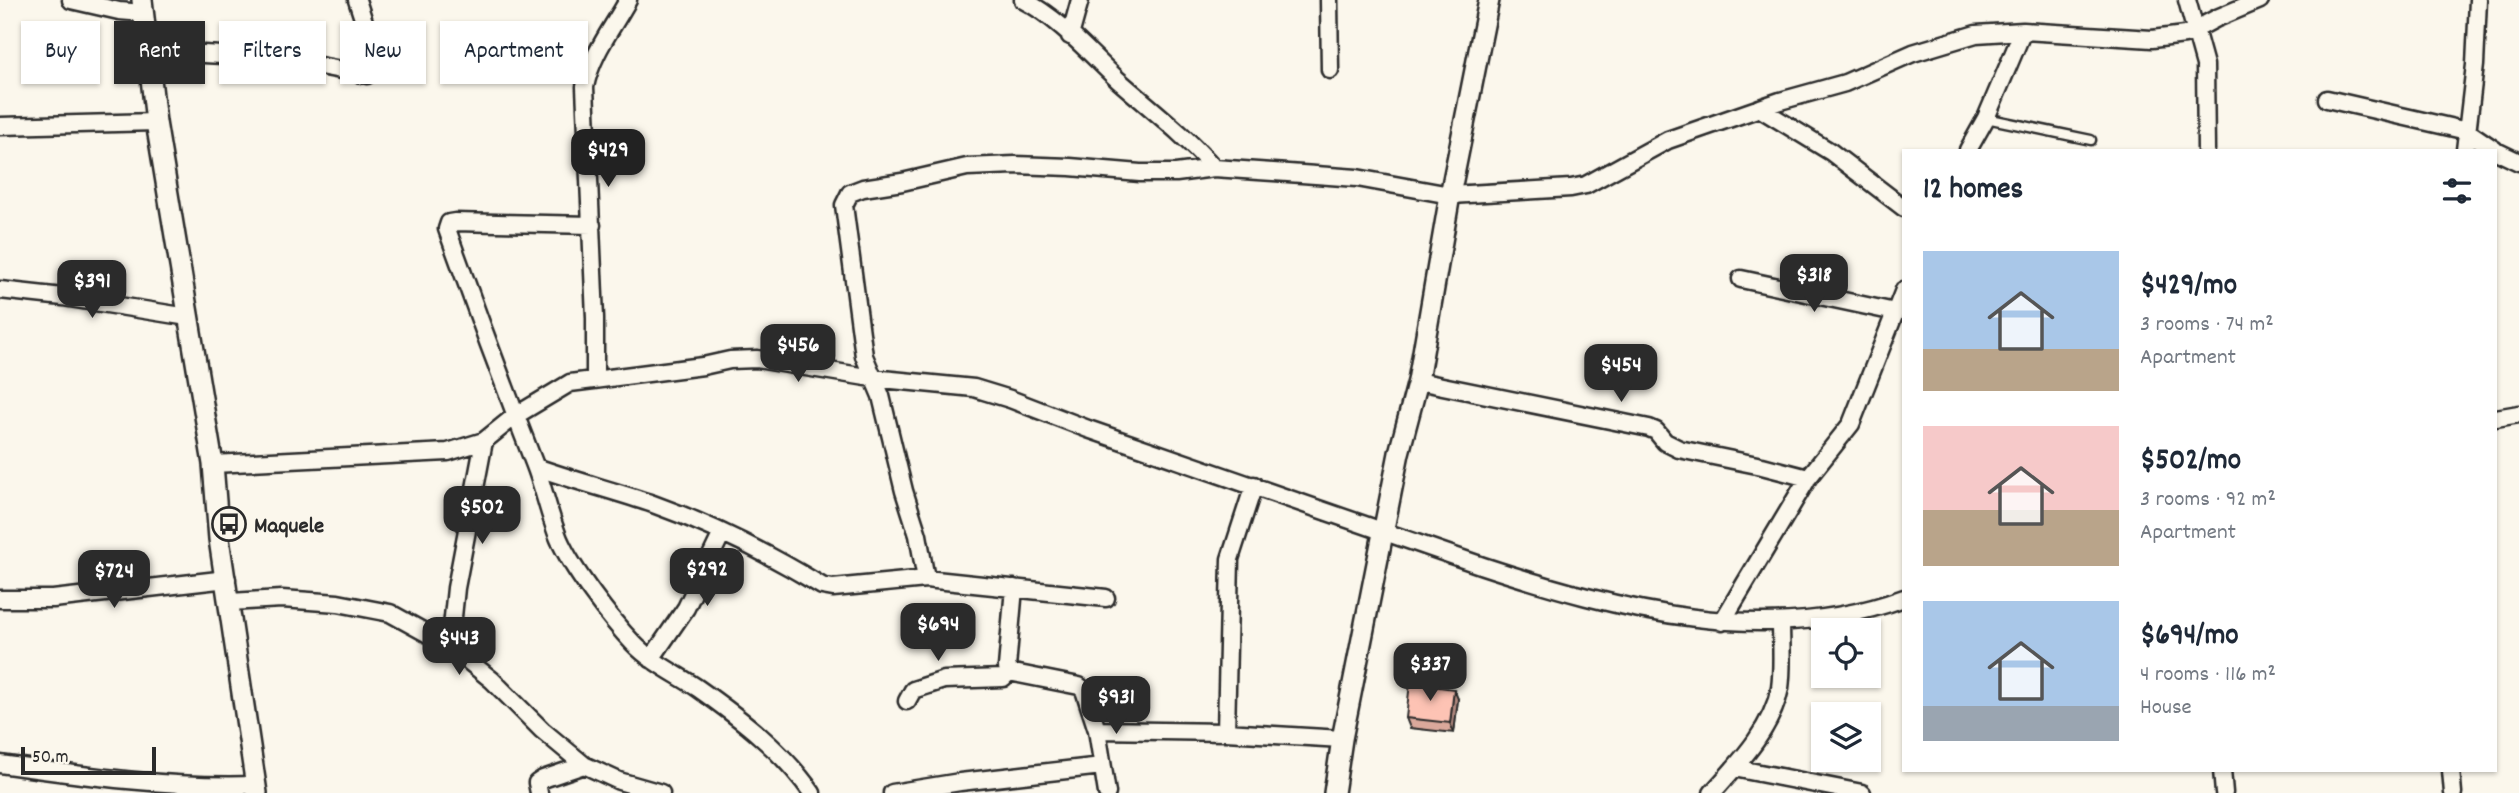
<!DOCTYPE html>
<meta charset="utf-8">
<style>
body{margin:0;font-family:Dekko,sans-serif;background:#f2f2f3;color:#1f2937;height:100vh;display:flex;flex-direction:column;font-size:26px;white-space:nowrap}
*{box-sizing:border-box;margin:0}
p{font-size:23px;color:#747a83}
.icon{flex:none;width:38px;height:38px;fill:none;stroke:currentColor;stroke-width:2;stroke-linecap:round;stroke-linejoin:round}
.map{position:relative;flex:1;overflow:hidden}
.panel{position:absolute;left:1902px;top:149px;width:595px;height:623px;display:flex;flex-direction:column;background:#fff;border-radius:0px;box-shadow:0 2px 5px #0004}
.panel>*{flex:none}
.hud{position:absolute;left:21px;top:21px;width:665px;height:63px;display:flex;gap:14px}
.tools{position:absolute;left:1811px;top:618px;display:grid;gap:14px}
.tools a{display:grid;place-items:center;width:70px;height:70px;border-radius:0px;background:#fff;box-shadow:0 2px 5px #0004;font-size:35px}
.scale{position:absolute;left:21px;bottom:18px;width:135px;box-sizing:border-box;padding-left:7px;border:4px solid #2b2b2b;border-top:0;font-size:19px;line-height:24px;white-space:nowrap;color:#2b2b2b;-webkit-text-stroke:5px #fbf7ec;paint-order:stroke}
.price{position:absolute;translate:-50% -60px;padding:0 16px;border-radius:14px;background:#2b2b2b;color:#fff;font-size:23px;line-height:46px;filter:drop-shadow(0 2px 4px #0008)}
.price::after{content:'';position:absolute;left:50%;top:42px;width:21px;height:16px;margin-left:-10px;background:inherit;clip-path:polygon(0 0,100% 0,50% 100%)}
.price.on{background:#222;color:#fff}
ul{padding:0;list-style:none}
li{display:flex;align-items:center;gap:21px;height:175px;padding:0 21px}
li span{display:grid;place-items:center;flex:none;width:196px;height:140px;border-radius:0px;color:#555}
li>.icon{margin-inline-start:auto}
span .icon{width:84px;height:84px;fill:#fffc;stroke-width:1}
li b{font-size:30px}
h2{display:flex;justify-content:space-between;align-items:center;height:84px;padding:0 21px;font-size:30px}
.chip{padding:0 24px;border-radius:0px;background:#fff;box-shadow:0 2px 5px #0004;font-size:24px;line-height:63px}
.chip.on{background:#2b2b2b;color:#fff}
.map>svg:first-child{display:block}
.lines{fill:none;stroke-linecap:round;stroke-linejoin:round}
.service-casing{stroke:#2b2b2b;stroke-width:13}
.minor-casing{stroke:#2b2b2b;stroke-width:21}
.tertiary-casing{stroke:#2b2b2b;stroke-width:24}
.service{stroke:#fbf7ec;stroke-width:8}
.minor{stroke:#fbf7ec;stroke-width:16}
.tertiary{stroke:#fbf7ec;stroke-width:19}
.wall{fill:#daa89b;stroke:#2b2b2b;stroke-width:2}
.shaded-wall{fill:#b1887e;stroke:#2b2b2b;stroke-width:2}
.building{fill:#fdc3b4;stroke:#2b2b2b;stroke-width:2}
.labels{text-anchor:middle;stroke-width:5;stroke-linejoin:round;paint-order:stroke}
.poi-label{font-size:23px;font-weight:bold;fill:#2b2b2b;stroke:#fbf7ec;text-anchor:start}
</style>
<div class="map">
<svg width="2519" height="793" viewBox="0 0 2519 793">
<rect width="100%" height="100%" fill="#fbf7ec"/>
<filter id="ink" filterUnits="userSpaceOnUse"><feTurbulence type="fractalNoise" baseFrequency=".0143" numOctaves="2"/><feDisplacementMap in="SourceGraphic" scale="14" xChannelSelector="R" yChannelSelector="G"/><feConvolveMatrix kernelMatrix="1 2 1 2 8 2 1 2 1" color-interpolation-filters="sRGB"/></filter>
<g filter="url(#ink)">
<g class="lines">
<g class="service-casing">
<path id="service" d="M1986,118L2091,140"/>
</g>
<g class="minor-casing">
<path id="minor" d="M71,0L119,11L143,13
M1023,0C1060,19 1088,52 1118,80C1151,109 1185,135 1214,168
M1329,0L1330,70
M2187,0L2205,65L2206,150
M1070,36L1080,0
M148,51L278,58L367,75L374,70L377,62L357,0
M2327,99L2467,131L2495,150
M1759,108L1831,152L1904,208
M0,126L156,122
M1968,150L1986,118L2023,31
M2465,150L2475,65L2478,0
M2496,151L2519,162
M592,225L455,222L449,223L447,229C475,308 504,386 534,463C544,488 549,515 559,539C572,569 611,620 633,643C652,663 677,674 699,689C740,718 783,751 812,793
M1741,279L1895,312
M0,290L63,297L188,317
M595,380V318L585,87C591,55 612,29 628,0
M1418,381L1649,428L1656,431L1665,442L1679,449L1762,466L1808,478
M2496,418L2519,414
M213,464L448,452L484,441L515,416L570,383L703,366L730,360L757,359L872,378L974,388L1010,399L1088,429L1483,566C1617,610 1767,649 1904,598
M536,467C575,481 615,491 653,504C712,525 769,554 822,586L833,588L926,579L1106,598
M926,579L918,535L904,491L881,396L864,356L844,205L850,193L863,188L902,182L967,167L1015,165L1070,167L1140,173H1176L1214,168L1288,173L1357,178L1450,195L1571,188L1586,185L1668,140L1780,101L1845,83L1913,53L1976,34L2023,31L2152,39L2185,35L2217,18L2260,0
M0,599H53L227,579
M230,602L282,599L338,603L390,613L450,646L492,680L542,730L584,765L619,781L661,793
M1722,622L1808,478L1851,424L1904,290
M450,646L456,588L484,441
M651,659L686,608L722,533
M1009,672L1079,686L1084,690L1097,730L1107,793
M1009,672L1007,667L1014,588
M907,701L913,690L944,680L1003,678L1009,672
M1097,730L1226,732L1342,739
M1226,732L1230,559L1254,485
M0,764C85,776 170,788 256,785
M1734,768L1862,793
M2222,770L2224,793
M2451,770L2453,793
M539,793L537,783L543,779L584,765
M892,793L960,782L1102,766
M1712,793C1739,763 1772,729 1780,688C1783,667 1781,643 1781,622"/>
</g>
<g class="tertiary-casing">
<path id="tertiary" d="M142,0L156,122L213,464L219,539L257,793
M1334,793L1342,739L1399,453L1418,381L1450,195L1489,0"/>
</g>
<use href="#service" class="service"/>
<use href="#minor" class="minor"/>
<use href="#tertiary" class="tertiary"/>
</g>
<path class="wall" d="M1458,699L1454,733L1410,728L1406,718Z"/>
<path class="shaded-wall" d="M1454,689L1458,699L1454,733L1450,723Z"/>
<path class="building" d="M1410,683L1454,689L1450,723L1406,718Z"/>
</g>
<defs>
<g id="bus-ring" transform="scale(1.75)"><circle r="9.5" fill="#fbf7ec" stroke="#2b2b2b" stroke-width="1.5"/><path d="M-5-6H5V4H4V6H2V4H-2V6H-4V4H-5ZM-3.5-4V0h7V-4ZM-3.5 1.2v1.5H-2V1.2ZM2 1.2v1.5H3.5V1.2Z" fill="#2b2b2b"/></g>
</defs>
<g fill-rule="evenodd">
<use href="#bus-ring" x="229" y="524"/>
</g>
<g class="labels">
<g class="poi-label">
<text x="254" y="532">Maquele</text>
</g>
</g>
</svg>
<div class="tools">
<a><svg class="icon" aria-label="locate" viewBox="0 0 24 24"><circle cx="12" cy="12" r="6"/><path d="M12 2v4M12 18v4M2 12h4M18 12h4"/></svg></a>
<a><svg class="icon" aria-label="layers" viewBox="0 0 24 24"><path d="M12 4l9 5-9 5-9-5zM3 14l9 5 9-5"/></svg></a>
</div>
<div class="scale">50 m</div>
<b class="price on" style="left:608px;top:189px">$429</b>
<b class="price" style="left:1814px;top:314px">$318</b>
<b class="price" style="left:92px;top:320px">$391</b>
<b class="price" style="left:798px;top:384px">$456</b>
<b class="price" style="left:1621px;top:404px">$454</b>
<b class="price" style="left:482px;top:546px">$502</b>
<b class="price" style="left:707px;top:608px">$292</b>
<b class="price" style="left:114px;top:610px">$724</b>
<b class="price" style="left:938px;top:663px">$694</b>
<b class="price" style="left:459px;top:677px">$443</b>
<b class="price" style="left:1430px;top:703px">$337</b>
<b class="price" style="left:1116px;top:736px">$931</b>
<div class="hud">
<a class="chip">Buy</a>
<a class="chip on">Rent</a>
<a class="chip">Filters</a>
<a class="chip">New</a>
<a class="chip">Apartment</a>
</div>
<section class="panel">
<h2>12 homes<svg class="icon" aria-label="filters" viewBox="0 0 24 24"><path d="M4 7h16M4 17h16"/><circle cx="9" cy="7" r="2"/><circle cx="15" cy="17" r="2"/></svg></h2>
<ul>
<li><span style="background:linear-gradient(#a9c7e8 70%,#b9a48a 0)"><svg class="icon" aria-label="home" viewBox="0 0 24 24"><path d="M3 11l9-7 9 7M6 9v11h12V9"/></svg></span><div><b>$429/mo</b><p>3 rooms · 74 m²</p><p>Apartment</p></div></li>
<li><span style="background:linear-gradient(#f6c9c9 60%,#b9a48a 0)"><svg class="icon" aria-label="home" viewBox="0 0 24 24"><path d="M3 11l9-7 9 7M6 9v11h12V9"/></svg></span><div><b>$502/mo</b><p>3 rooms · 92 m²</p><p>Apartment</p></div></li>
<li><span style="background:linear-gradient(#a9c7e8 75%,#9aa5b1 0)"><svg class="icon" aria-label="home" viewBox="0 0 24 24"><path d="M3 11l9-7 9 7M6 9v11h12V9"/></svg></span><div><b>$694/mo</b><p>4 rooms · 116 m²</p><p>House</p></div></li>
</ul>
</section>
</div>
